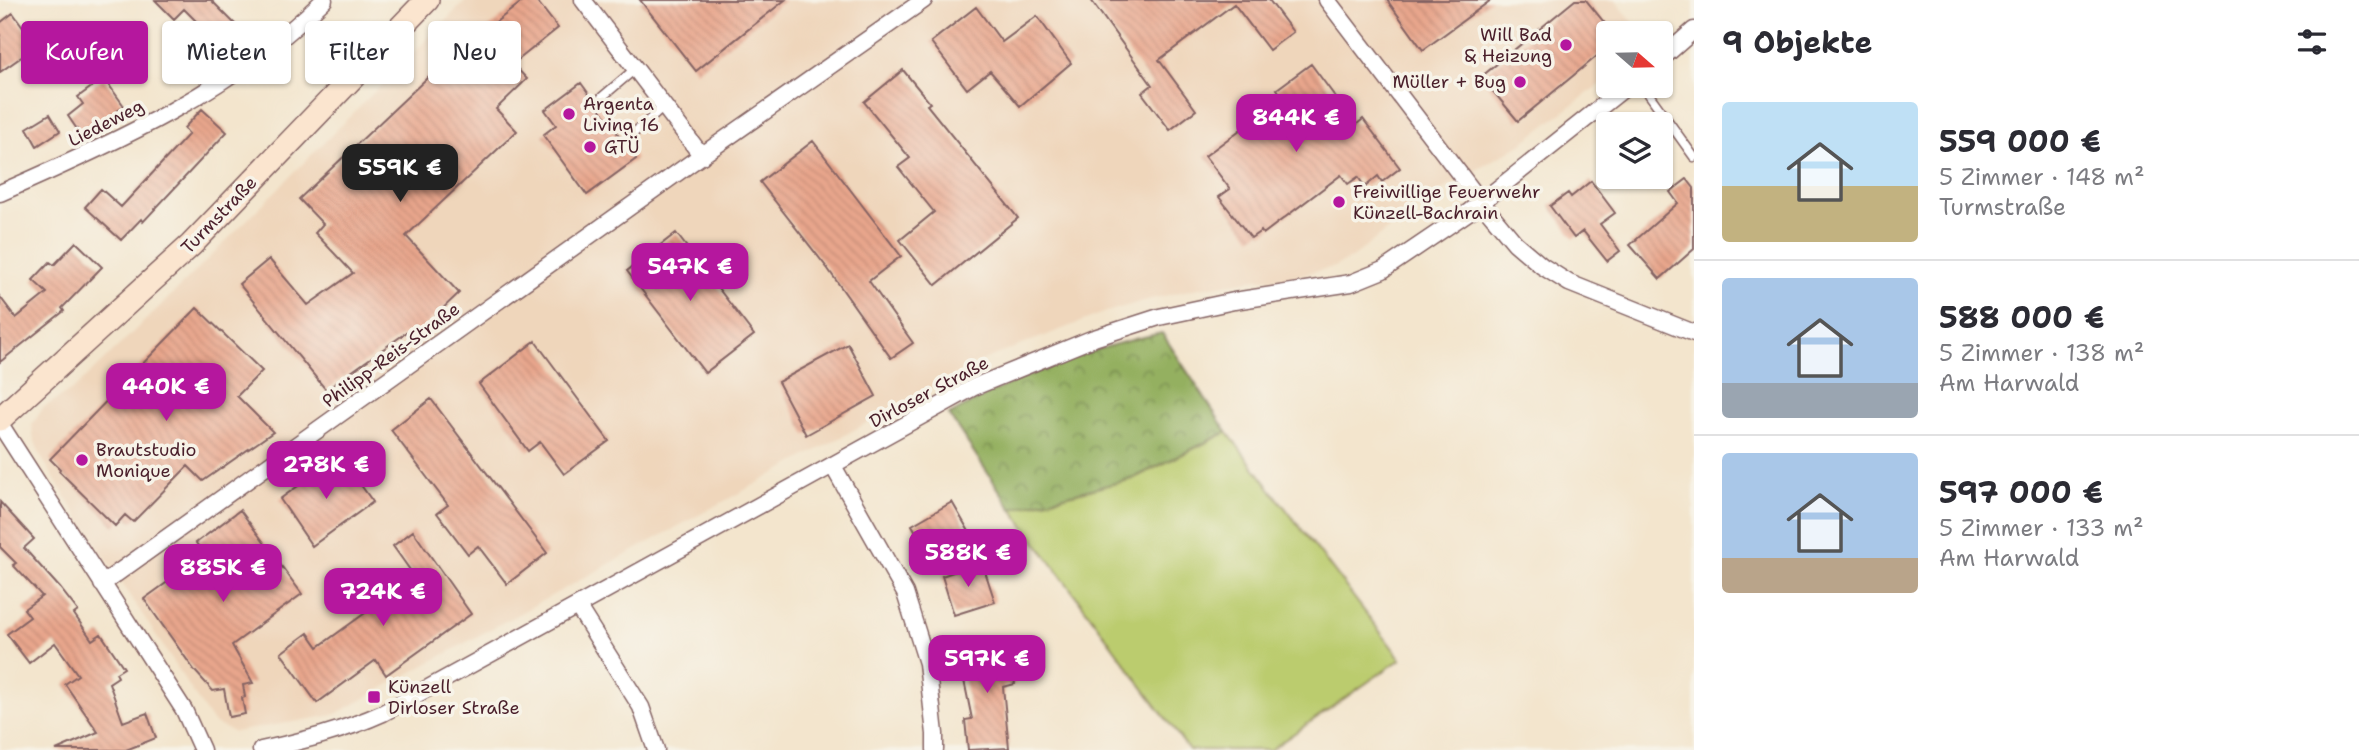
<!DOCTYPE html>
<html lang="de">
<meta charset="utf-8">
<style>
body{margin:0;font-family:"Shantell Sans",sans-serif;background:#f2f2f3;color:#2b2b33;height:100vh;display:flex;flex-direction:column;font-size:26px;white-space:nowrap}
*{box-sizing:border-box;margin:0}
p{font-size:23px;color:#7c7c81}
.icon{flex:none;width:38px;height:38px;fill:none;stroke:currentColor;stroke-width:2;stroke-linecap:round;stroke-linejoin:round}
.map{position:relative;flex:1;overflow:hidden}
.details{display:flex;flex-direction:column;background:#fff;width:665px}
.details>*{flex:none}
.banner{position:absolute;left:21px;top:21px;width:665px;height:63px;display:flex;gap:14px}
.needle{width:46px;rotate:110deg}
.buttons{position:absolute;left:1596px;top:21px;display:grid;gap:14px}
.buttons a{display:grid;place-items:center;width:77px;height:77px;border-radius:7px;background:#fff;box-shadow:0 2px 5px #0004;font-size:35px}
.price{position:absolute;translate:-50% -60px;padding:0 16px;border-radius:14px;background:#b5179e;color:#fff;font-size:23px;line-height:46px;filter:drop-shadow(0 2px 4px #0008)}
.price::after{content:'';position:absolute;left:50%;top:42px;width:21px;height:16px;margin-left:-10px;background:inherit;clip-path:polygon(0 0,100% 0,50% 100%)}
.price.current{background:#222;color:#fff}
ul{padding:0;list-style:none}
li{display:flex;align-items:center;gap:21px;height:175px;padding:0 28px}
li+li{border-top:2px solid #e1e1e2}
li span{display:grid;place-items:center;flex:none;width:196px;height:140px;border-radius:7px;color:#555}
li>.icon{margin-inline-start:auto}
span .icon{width:84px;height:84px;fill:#fffc;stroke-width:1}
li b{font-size:30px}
h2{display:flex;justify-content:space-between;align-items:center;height:84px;padding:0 28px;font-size:30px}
.pill{padding:0 24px;border-radius:7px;background:#fff;box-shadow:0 2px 5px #0004;font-size:24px;line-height:63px}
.pill.current{background:#b5179e;color:#fff}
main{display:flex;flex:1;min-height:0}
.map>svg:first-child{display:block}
.built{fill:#efd6bb}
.green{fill:#bbcc6e;stroke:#82764c;stroke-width:2}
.forest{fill:url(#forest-crowns);stroke:#6f6846;stroke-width:2}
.building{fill:url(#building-back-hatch)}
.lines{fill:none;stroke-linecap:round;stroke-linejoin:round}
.lane-casing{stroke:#856464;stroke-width:11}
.street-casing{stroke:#856464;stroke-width:19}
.secondary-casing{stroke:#856464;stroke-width:26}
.lane{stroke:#fff;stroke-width:8}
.street{stroke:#fff;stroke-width:16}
.secondary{stroke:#fbe5cf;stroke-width:23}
.poi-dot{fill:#b5179e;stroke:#f7f3e8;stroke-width:2.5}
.labels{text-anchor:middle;stroke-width:7;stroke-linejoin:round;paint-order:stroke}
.poi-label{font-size:18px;fill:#4a1f2b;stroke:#f7f3e8;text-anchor:start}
.street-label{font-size:18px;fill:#4a1f2b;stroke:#f7f3e8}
</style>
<main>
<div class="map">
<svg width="1694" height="750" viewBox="0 0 1694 750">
<defs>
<pattern id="forest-crowns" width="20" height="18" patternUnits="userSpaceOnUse" patternTransform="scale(1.75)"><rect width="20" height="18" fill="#94b061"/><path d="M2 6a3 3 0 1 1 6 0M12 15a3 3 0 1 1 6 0" fill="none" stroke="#7b8f50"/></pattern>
<pattern id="building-back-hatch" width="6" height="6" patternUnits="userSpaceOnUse" patternTransform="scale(1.75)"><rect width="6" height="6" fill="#e8a68c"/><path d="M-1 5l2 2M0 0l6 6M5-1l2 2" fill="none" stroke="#c88e79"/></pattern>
</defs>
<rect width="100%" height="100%" fill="#f7f3e8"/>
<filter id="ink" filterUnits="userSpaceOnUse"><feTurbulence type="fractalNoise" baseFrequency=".0143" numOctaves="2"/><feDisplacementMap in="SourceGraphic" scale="14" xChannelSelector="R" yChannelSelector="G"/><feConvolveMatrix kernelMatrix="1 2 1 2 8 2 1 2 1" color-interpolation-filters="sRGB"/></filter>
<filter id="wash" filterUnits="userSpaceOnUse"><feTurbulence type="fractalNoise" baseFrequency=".00686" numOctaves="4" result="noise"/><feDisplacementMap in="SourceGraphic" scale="28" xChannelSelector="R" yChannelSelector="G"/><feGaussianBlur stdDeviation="1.57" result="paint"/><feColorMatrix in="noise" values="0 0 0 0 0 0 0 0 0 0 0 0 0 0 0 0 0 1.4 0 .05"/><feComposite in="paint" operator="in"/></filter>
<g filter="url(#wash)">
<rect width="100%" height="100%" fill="#f3e5cd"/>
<path class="built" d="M466,0H1615L1642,33H1608V78L1521,144L1423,201L1353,257L1334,267L1281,279H1257L1193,289L1151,299L1106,312L978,362L334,715L234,732L215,724L209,717L64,494L40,455L33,436L32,425L43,408L75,388L180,287Z"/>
<path class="green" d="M1227,432L1401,659L1270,750H1189L1012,509L1132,479Z"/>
<path class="forest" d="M1162,333L1227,432L1132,479L1012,509L949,415C1012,379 1090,347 1162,333Z"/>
<g id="blocks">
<path class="building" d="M155,0H211L245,34L220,59L200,39L207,32L184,9L174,19Z
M524,0H536L558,28L513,64L527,79L496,109L517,131L406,236L459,293L413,337L407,332L326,390L239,284L269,259L308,305L353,273L315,233L323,224L299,199L480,28L483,32Z
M640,0H785L696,71Z
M1091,0H1269L1293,32L1269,50L1234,4L1159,60L1196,110L1170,130L1142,93L1152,85Z
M1387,0H1491L1423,50Z
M1575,0H1586L1608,27V47L1518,121L1481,77Z
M976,7L1002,42L1037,16L1071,63L1020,106L990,71L967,89L931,42Z
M13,13L37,46L0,72V23Z
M1311,64L1356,125L1363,119L1400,168L1382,182L1378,176L1365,187L1358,177L1348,184L1341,175L1263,234L1261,231L1251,238L1219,197L1230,189L1205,156L1283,98L1277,89Z
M903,70L930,103L927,105L1018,218L936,285L900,240L934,212L898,167L910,158L864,102Z
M104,78L124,106L83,138L68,116L83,104L78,97Z
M581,83L636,159L587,195L543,135L556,125L545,110Z
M202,109L227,132L143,222L141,219L121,240L85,207L101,189L121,207L189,134L184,128Z
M50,114L60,131L37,146L27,128Z
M813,141L901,256L869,281L913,343L891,358L828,269L760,182Z
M1687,179L1694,188V249L1660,279L1630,245L1678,203L1670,192Z
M1591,181L1615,213L1600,224L1620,251L1607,261L1583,231L1574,238L1550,206L1568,193L1571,197Z
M676,233L754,335L705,373L627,271Z
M76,242L102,267L62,308L64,311L0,362V297L16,318L47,293L33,280L50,262L54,265Z
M197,308L262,371L237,396L273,432L203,481L188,466L133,522L125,515L115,526L59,471L60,469L50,459Z
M535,341L609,441L564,474L540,442L528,451L479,384Z
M848,344L876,396L806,435L778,382Z
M431,399L547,553L507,584L478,546L468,554L437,513L448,505L391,430Z
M340,456L373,502L312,546L280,499Z
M0,502L34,539L24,548L60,588L78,611L74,614L92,640L101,634L124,668L116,673L118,677L109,683L123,722L147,713L156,738L126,750H56L98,732L65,684L78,675L55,643L29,663L7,634L30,617L24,609L42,596L13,565L16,563L0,547Z
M952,502L971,535L931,558L912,525Z
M240,510L302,594L232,645L253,683L243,685L245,697L242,698L245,714L229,717L224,689L213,691L195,671L144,599L205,555L196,543Z
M413,531L471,614L386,675L376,660L317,703L281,653L308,633L318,647L415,577L393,546Z
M982,562L995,602L954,615L942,576Z
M1007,642L1015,684L1003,687L1009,748L968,750L965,720L972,719L958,651Z"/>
</g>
</g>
<g filter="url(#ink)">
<use href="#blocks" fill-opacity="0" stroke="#856464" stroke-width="2"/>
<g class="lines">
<g class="lane-casing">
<path id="lane" d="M1643,86L1694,157
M602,97L635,69
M628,138L664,107"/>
</g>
<g class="street-casing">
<path id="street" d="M583,0L702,156
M1327,0L1481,202L1515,243L1542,266L1569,283L1694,333
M1661,59L1694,30
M0,193C115,143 234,89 324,0
M0,424L184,710L202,750
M833,466L905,593L927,663L935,734V750
M102,584L691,163L924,0
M578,607L641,707L656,750
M261,750C303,741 343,731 383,713L974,387L1094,338L1159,317L1234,301L1351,283L1383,270L1470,211L1627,86"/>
</g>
<g class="secondary-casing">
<path id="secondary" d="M0,419L191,245L427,0"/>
</g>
<use href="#lane" class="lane"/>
<use href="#street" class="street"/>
<use href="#secondary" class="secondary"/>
</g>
</g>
<g class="poi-dot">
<circle cx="1566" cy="45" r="7"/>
<circle cx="1520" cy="82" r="7"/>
<circle cx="569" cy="114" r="7"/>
<circle cx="590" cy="147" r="7"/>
<circle cx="1339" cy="202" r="7"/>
<circle cx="82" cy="460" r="7"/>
<rect x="367" y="690" width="14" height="14" rx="3.5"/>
</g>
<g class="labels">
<g class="poi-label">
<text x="1552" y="41" text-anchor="end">Will Bad<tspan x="1552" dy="21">&amp; Heizung</tspan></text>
<text x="1506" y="88" text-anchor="end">Müller + Bug</text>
<text x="583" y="110">Argenta<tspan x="583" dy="21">Living 16</tspan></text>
<text x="604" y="153">GTÜ</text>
<text x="1353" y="198">Freiwillige Feuerwehr<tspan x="1353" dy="21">Künzell-Bachrain</tspan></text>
<text x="96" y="456">Brautstudio<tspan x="96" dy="21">Monique</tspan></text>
<text x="388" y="693">Künzell<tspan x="388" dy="21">Dirloser Straße</tspan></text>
</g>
<g class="street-label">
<text transform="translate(106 123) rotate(-27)" y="6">Liedeweg</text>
<text transform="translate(219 215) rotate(-46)" y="6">Turmstraße</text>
<text transform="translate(391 355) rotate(-36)" y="6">Philipp-Reis-Straße</text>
<text transform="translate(929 392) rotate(-28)" y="6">Dirloser Straße</text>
</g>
</g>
</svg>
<div class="buttons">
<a><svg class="needle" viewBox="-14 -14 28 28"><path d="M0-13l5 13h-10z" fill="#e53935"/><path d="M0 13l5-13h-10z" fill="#7c7c81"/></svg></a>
<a><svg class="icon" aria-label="layers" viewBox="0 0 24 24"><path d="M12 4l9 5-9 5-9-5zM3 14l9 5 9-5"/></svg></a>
</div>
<b class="price" style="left:1296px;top:154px">844K €</b>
<b class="price current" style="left:400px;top:204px">559K €</b>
<b class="price" style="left:690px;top:303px">547K €</b>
<b class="price" style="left:166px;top:423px">440K €</b>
<b class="price" style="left:326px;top:501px">278K €</b>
<b class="price" style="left:968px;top:589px">588K €</b>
<b class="price" style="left:223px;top:604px">885K €</b>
<b class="price" style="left:383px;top:628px">724K €</b>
<b class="price" style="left:987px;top:695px">597K €</b>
<div class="banner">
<a class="pill current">Kaufen</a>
<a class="pill">Mieten</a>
<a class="pill">Filter</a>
<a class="pill">Neu</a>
</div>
</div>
<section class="details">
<h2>9 Objekte<svg class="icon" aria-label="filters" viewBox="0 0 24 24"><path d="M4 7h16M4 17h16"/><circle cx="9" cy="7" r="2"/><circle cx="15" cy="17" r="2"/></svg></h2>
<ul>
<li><span style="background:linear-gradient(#bfe0f5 60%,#c2b280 0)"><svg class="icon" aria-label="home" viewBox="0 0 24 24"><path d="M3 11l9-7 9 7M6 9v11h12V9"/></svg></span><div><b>559 000 €</b><p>5 Zimmer · 148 m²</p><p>Turmstraße</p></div></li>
<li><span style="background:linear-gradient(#a9c7e8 75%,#9aa5b1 0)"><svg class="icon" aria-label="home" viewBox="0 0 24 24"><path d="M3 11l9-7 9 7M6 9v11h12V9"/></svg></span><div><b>588 000 €</b><p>5 Zimmer · 138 m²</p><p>Am Harwald</p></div></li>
<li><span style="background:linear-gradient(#a9c7e8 75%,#b9a48a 0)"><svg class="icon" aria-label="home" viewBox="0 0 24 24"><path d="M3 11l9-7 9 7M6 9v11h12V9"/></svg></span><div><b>597 000 €</b><p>5 Zimmer · 133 m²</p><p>Am Harwald</p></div></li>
</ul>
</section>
</main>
